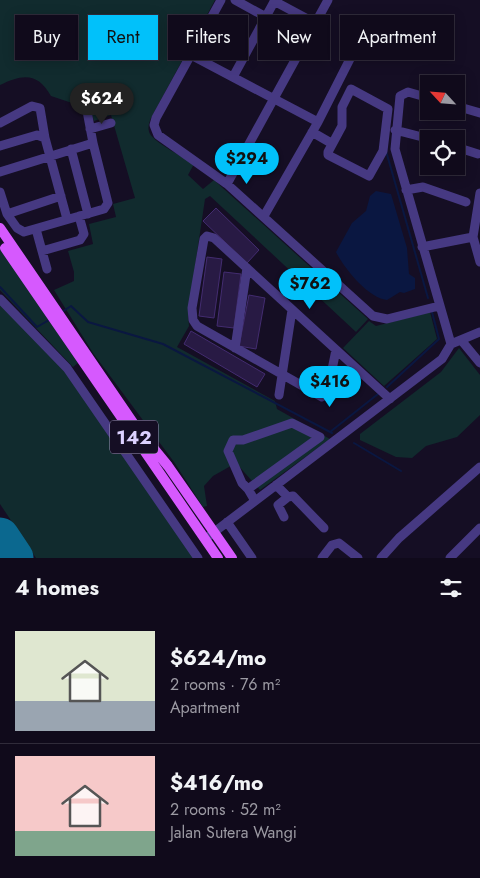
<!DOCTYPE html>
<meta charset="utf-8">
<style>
body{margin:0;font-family:Jost,sans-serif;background:#1e1828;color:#f1f3f6;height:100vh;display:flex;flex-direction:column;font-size:19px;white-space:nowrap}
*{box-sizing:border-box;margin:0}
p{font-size:16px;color:#9c9aa3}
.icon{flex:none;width:28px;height:28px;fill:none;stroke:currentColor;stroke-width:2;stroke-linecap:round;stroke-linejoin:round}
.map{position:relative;height:558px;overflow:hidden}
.details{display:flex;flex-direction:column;background:#100a1b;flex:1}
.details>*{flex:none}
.top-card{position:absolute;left:15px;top:15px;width:450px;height:45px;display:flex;gap:10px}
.needle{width:32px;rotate:296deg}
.buttons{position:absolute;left:420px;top:75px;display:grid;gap:10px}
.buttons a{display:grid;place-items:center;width:45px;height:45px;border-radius:0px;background:#100a1b;box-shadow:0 2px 12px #0003,0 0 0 1px #302b3a;font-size:25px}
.price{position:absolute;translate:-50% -42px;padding:0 11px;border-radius:18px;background:#01c1fa;color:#111;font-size:16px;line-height:32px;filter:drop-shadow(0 1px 2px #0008)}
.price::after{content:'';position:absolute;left:50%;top:30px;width:15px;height:11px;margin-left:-8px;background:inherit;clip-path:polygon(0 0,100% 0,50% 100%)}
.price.on{background:#222;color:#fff}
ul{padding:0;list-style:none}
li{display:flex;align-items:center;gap:15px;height:125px;padding:0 15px}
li+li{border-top:1px solid #302b3a}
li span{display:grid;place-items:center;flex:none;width:140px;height:100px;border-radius:0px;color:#555}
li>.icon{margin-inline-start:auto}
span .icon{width:60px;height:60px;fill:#fffc;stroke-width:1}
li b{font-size:21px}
h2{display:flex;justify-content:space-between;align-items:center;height:60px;padding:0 15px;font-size:21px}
.pill{padding:0 18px;border-radius:0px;background:#100a1b;box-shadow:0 2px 12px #0003,0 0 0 1px #302b3a;font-size:18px;line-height:45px}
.pill.on{background:#01c1fa;color:#111}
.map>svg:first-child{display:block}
.green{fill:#112b2e}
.water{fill:#0a1741}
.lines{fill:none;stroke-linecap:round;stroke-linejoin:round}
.stream{stroke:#0a1741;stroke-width:2}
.runway{stroke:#0b688f;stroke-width:39}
.building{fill:#281a44;stroke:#432c70}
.minor{stroke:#463982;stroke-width:9}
.major{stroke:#d659fe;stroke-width:10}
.labels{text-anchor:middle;stroke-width:4.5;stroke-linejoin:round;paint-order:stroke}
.shield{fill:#150e24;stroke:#a096bd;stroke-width:1}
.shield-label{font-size:19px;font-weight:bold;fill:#dcd1ff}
</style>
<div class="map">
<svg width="480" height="558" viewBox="0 0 480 558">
<rect width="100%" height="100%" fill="#150e24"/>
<path class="green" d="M0,0H215L151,118C149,123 147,128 150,134C157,144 183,157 194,164L188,175L203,189L214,180L368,319L356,332L210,196L205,199L188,314L189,326L177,347L275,401L277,409L330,439L260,490L236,463L213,476L204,486L207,506L203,507L174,462L93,353L54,290L74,281V272L68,251L93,244L89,224L116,217L113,204L135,198L111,115L94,121L90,109L79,111L75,104L51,96C38,72 22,74 0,85Z
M0,248L78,363L73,367L0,290Z
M0,304L59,363L195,558H36L0,504Z
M430,312L437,339L384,386L343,348L369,321L376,326Z
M459,348L480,375V415L457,437L426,446L412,458L396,457L360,440V434L441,372Z"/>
<path class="water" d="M376,191L391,194L407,248L409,274L415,278V289L404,293L400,292L387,300C368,298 344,268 336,252L352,223L366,211L370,196Z"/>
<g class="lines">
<path class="stream" d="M386,151L428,298
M0,287L37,327L49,320
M62,312L71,306L88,322L163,344L332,433
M387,387L439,339L432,312
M330,432L378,394
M354,443L401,471"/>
<path class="runway" d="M0,537L14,558"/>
</g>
<path class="building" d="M216,208L259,250L247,263L203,221Z
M207,257L222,259L214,318L199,316Z
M224,272L241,274L234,328L217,326Z
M249,295L265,298L256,349L239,346Z
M191,331L265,374L257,387L184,344Z"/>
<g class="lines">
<path class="minor" d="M221,0L156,118L154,125L158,135L227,184L373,316L387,319L439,306
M235,0L266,17
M274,1L315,23
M191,55L318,122
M233,77L275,0
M351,89L388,109L383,151L369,176L328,155V152L342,126V107Z
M456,106L480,113
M87,111L93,143
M0,123L32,106L40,108L45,138L67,219
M90,129L111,123
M395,130L430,139
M312,132L331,143
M0,146L37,135L45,138
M456,147L478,154
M71,149L88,214
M0,172L93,143L108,203L104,209L24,232L17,228L7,214L61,196
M227,184L328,0
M406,190L423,187L466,202
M0,192L7,214
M480,193L473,237L480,262
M264,216L318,122L351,57
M36,229L42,251L80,240L84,234L79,216
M422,247L473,237
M42,251L47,269
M0,299L67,368L198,558
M461,340L480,363
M451,344L480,332
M235,348L247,268
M336,350L327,394L322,397L197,326L193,320L192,308L204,239L207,236L214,238L390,399
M279,395L292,310
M276,485L288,497L293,496L324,528
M248,489L242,483L228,451L233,440H243L292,423L320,437L248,489L255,501
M284,517L278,505L288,497
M227,522L252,558
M209,536L442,359L451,344L395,149L400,96L408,92L429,98
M322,558L332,545L339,543L358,558
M381,558L399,538L480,467
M450,558L480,528"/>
<path class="major" d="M0,228L136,427L168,466L232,558
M5,248L218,558"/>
</g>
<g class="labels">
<rect class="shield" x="110" y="420.5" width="48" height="33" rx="4"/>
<g class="shield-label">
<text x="134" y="444">142</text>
</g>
</g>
</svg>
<div class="buttons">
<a><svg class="needle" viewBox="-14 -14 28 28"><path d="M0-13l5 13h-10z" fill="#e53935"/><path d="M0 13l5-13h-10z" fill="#9c9aa3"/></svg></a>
<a><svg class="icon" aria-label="locate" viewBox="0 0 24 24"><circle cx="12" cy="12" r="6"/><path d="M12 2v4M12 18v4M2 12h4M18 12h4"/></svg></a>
</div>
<b class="price on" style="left:102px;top:125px">$624</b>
<b class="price" style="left:247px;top:185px">$294</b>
<b class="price" style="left:310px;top:310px">$762</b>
<b class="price" style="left:330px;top:408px">$416</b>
<div class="top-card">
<a class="pill">Buy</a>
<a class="pill on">Rent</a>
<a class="pill">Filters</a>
<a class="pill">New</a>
<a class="pill">Apartment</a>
</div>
</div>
<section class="details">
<h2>4 homes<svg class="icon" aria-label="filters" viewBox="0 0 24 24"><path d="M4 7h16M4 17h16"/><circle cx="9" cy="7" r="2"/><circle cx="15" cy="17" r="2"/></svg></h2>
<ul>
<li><span style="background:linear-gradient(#dfe7d0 70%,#9aa5b1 0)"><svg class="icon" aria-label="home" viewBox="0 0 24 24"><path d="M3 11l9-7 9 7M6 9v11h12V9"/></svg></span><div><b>$624/mo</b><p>2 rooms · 76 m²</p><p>Apartment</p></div></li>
<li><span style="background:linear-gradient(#f6c9c9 75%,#7fa58c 0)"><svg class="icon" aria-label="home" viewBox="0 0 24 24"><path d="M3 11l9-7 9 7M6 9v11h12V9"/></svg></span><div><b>$416/mo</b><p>2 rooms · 52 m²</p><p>Jalan Sutera Wangi</p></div></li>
</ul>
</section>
